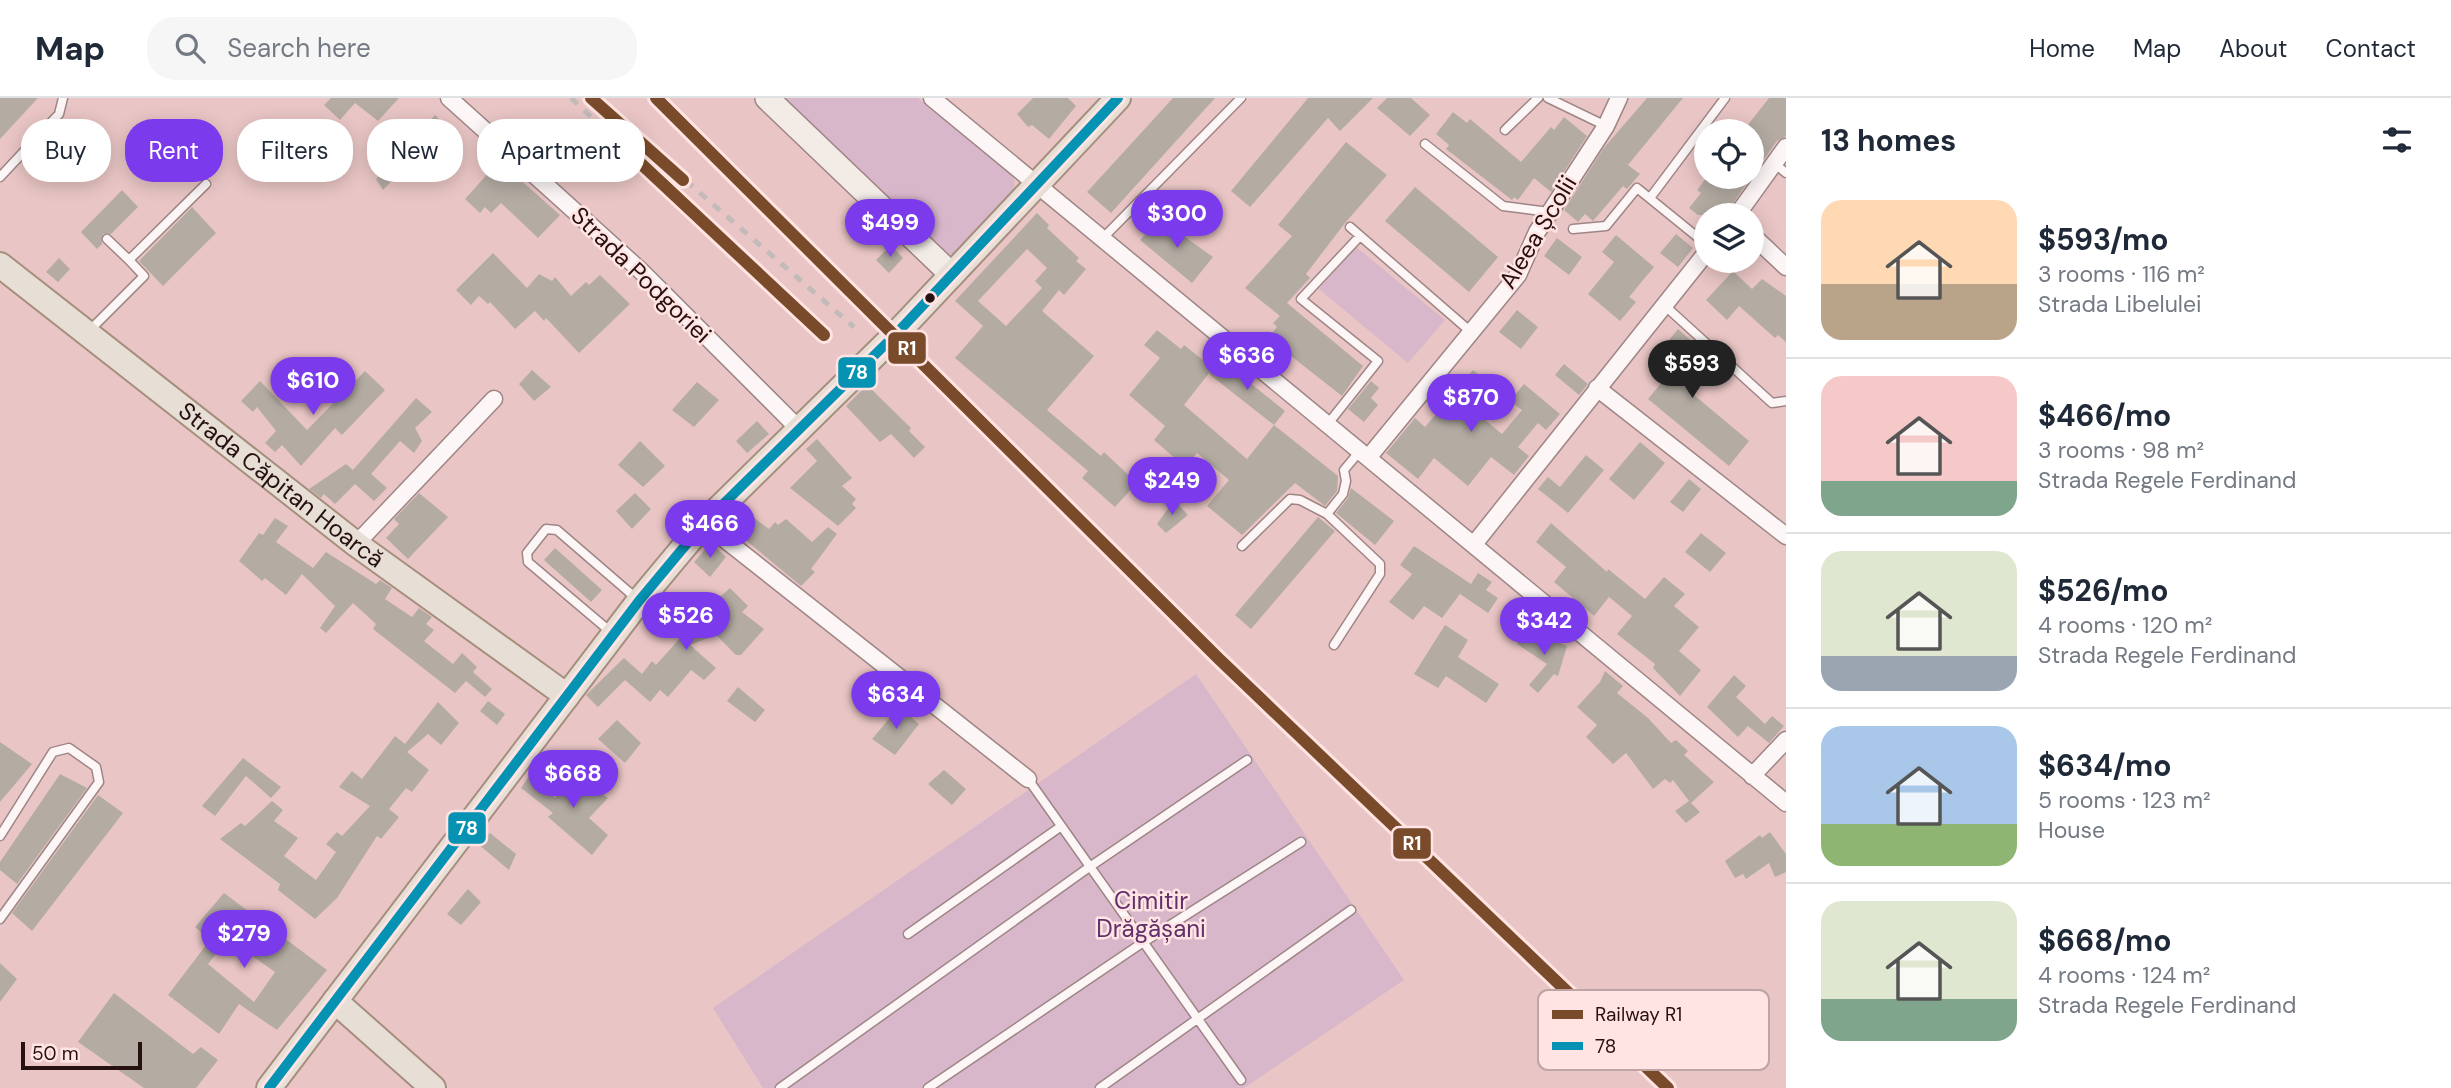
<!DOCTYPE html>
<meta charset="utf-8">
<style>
body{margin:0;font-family:"DM Sans",sans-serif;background:#f6f6f7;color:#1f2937;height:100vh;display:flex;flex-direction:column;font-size:26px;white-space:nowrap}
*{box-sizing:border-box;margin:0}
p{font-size:23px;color:#747a83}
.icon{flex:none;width:38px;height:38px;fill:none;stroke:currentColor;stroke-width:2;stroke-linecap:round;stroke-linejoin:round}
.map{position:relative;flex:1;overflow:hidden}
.sheet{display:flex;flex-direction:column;background:#fff;width:665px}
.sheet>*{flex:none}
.top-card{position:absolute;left:21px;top:21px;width:665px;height:63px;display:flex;gap:14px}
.fabs{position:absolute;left:1694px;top:21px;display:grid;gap:14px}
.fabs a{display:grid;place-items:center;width:70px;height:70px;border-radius:50%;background:#fff;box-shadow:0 4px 18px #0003;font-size:35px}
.scale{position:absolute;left:21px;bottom:18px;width:121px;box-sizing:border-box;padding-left:7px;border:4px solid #261010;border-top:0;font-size:19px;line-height:24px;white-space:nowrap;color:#261010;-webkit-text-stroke:5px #ffe4e3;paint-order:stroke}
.price{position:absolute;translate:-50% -60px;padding:0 16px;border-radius:24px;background:#7c3aed;color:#fff;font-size:23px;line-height:46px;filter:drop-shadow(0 2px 4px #0008)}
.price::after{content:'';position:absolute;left:50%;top:42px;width:21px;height:16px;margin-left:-10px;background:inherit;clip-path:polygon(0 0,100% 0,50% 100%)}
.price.selected{background:#222;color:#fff}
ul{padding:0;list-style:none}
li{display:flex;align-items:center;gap:21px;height:175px;padding:0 35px}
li+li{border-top:2px solid #e0e1e3}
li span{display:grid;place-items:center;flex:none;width:196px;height:140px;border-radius:21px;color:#555}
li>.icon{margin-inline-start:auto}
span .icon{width:84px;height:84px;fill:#fffc;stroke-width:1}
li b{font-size:30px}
h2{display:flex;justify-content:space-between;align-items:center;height:84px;padding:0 35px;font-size:30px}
.pill{padding:0 24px;border-radius:28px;background:#fff;box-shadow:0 4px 18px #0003;font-size:24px;line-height:63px}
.pill.selected{background:#7c3aed;color:#fff}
header{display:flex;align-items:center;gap:42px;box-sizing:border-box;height:98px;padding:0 35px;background:#fff;border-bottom:2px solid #e0e1e3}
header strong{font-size:33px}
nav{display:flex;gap:38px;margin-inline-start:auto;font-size:24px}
.search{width:490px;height:63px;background:#f6f6f7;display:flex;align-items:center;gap:18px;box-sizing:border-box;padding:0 24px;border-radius:28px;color:#747a83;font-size:26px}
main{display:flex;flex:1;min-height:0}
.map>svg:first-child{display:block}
.green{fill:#d8b7cb}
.building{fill:#b4aca3;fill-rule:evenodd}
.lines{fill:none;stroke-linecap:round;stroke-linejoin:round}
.lane-casing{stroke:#9f8585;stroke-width:11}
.street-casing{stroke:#9f8585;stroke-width:19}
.secondary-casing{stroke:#9f8585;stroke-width:26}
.primary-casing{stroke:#a68e7e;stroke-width:28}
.lane{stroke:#fcf6f6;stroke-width:8}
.street{stroke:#fcf6f6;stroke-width:16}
.secondary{stroke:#f2ebe6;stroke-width:23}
.primary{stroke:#e7ded5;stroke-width:24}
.rail{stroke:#c3baba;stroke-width:5;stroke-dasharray:9 9;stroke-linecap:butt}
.bus-1-casing{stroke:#ffe4e3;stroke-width:16}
.bus-1{stroke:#0692b2;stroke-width:10}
.rail-1-casing{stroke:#ffe4e3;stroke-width:18}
.rail-1{stroke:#7a4b2a;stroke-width:12}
.bus-dot{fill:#261010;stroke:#ffe4e3;stroke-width:2.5}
.labels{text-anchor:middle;stroke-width:5;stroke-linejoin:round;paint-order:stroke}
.street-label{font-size:24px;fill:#261010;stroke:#ffe4e3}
.park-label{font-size:24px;fill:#612f6a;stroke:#ffe4e3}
.key{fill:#ffe4e3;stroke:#bea4a4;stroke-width:2}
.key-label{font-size:19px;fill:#261010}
.line-badge{stroke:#ffe4e3;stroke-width:2.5}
.badge-label{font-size:19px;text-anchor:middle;font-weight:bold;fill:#fff}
</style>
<header>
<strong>Map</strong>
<div class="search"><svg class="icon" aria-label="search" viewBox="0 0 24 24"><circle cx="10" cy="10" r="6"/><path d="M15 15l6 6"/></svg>Search here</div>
<nav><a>Home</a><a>Map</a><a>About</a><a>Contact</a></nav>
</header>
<main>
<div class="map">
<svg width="1786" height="990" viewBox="0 0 1786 990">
<rect width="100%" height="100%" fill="#e9c6c5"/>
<path class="green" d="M780,0H918L1014,79V97L947,162Z
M1356,149L1445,222L1408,265L1319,191Z
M1196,576L1404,882L1244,990H763L713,910Z"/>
<path class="building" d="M0,0H38L0,41Z
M331,0H399L378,23L355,5L340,22L324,7Z
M1033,0H1068L1076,8L1049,41L1032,27L1028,29L1017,16Z
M1173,0H1215L1111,115L1087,94Z
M1308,0H1373L1340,33L1328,20L1250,109L1231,93Z
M1387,0H1411L1430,17L1410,38L1377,10Z
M1647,0H1683L1628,67L1640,76L1627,91L1623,88L1593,123L1585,116L1578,124L1564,112L1603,51Z
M1769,0H1786V38L1777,43L1752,78V33H1743Z
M1453,14L1467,25L1470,21L1521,64L1551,29L1554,32L1564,19L1587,38L1551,94L1534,80L1518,102L1514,99L1512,102L1446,51L1449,47L1436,36Z
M435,17L449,31L419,69L411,63L383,92L376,81Z
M1346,44L1387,77L1345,125L1306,176L1310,180L1287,205L1363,268L1342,298L1268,240L1277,229L1273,225L1280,218L1245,190L1292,138L1278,127Z
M499,63L560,117L538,140L501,105L491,115L485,109L480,115L465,101Z
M1707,79H1751L1725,117H1698L1689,110L1701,95L1697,92Z
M1415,89L1498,159L1469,194L1385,123Z
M122,92L138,109L111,136H103L102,146L97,151L81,134Z
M192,109L216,135L163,188L139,163Z
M1037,115L1049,127L1047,130L1079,160L1076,163L1086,171L1064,197L1059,192L1042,213L1094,258L1047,312L1101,358L1104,354L1137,385L1115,409L1082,380L1088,373L955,260L983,228L955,203ZM1027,151L1047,170L1035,183L1042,190L1006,228L978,203Z
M1160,121L1213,159L1192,185L1140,142Z
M1676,136L1693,150L1678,169L1660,155Z
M1616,137L1654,169L1629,199L1636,204L1620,223L1588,196L1614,164L1602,154Z
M1557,140L1582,159L1569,177L1544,158Z
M891,147L903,160L889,175L876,162Z
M493,155L527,190L539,176L552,183L555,179L571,198L586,184L589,187L600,177L630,206L579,255L546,220L544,223L535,213L515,231L490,204L488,206L479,198L471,207L456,192Z
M59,160L70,171L58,184L46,174Z
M1733,173L1752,191L1762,181L1786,198V244L1778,237L1775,240L1739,208L1727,222L1706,202Z
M1517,212L1538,229L1521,251L1499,234Z
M1678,231L1705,255L1682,287L1749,343L1729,368L1648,301L1667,278L1648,268Z
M1157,232L1181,251L1184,247L1213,270L1184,307L1247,361L1274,327L1338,378L1337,393L1325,408L1295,385L1242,437L1207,408L1229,382L1197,355L1185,369L1154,342L1165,328L1129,297L1160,260L1144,247Z
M1220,261L1285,313L1274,327L1209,276Z
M1564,266L1588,286L1579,297L1555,277Z
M532,272L551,289L534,303L519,286Z
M1473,272L1493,288L1473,312L1502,336L1522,312L1510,303L1524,286L1560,316L1546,332L1538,325L1518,349L1529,358L1514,377L1491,359L1468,388L1434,360L1418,381L1386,355L1415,320L1425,329Z
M365,273L385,292L342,337L335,330L301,368L282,347L275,354L265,345L276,333L257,309L253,314L241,303L260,283L307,332Z
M1371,283L1379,290L1371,300L1378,307L1364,324L1348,311Z
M697,284L719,302L694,329L672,312Z
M867,287L911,330L909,333L925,349L914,360L891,336L880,344L846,308Z
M416,300L432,314L415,330L422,343L414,355L400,343L371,376L387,390L374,403L355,386L335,406L324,396L321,400L309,391L346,366L353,372Z
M757,323L769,336L747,355L736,343Z
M817,341L852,380L842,388L856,401L852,406L856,410L838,428L790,390L817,363L806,351Z
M640,343L665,368L643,389L618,367Z
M1640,344L1665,365L1634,402L1609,381Z
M1586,357L1604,372L1568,415L1538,391L1548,379L1560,389Z
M1689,381L1701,391L1683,414L1670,404Z
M1351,390L1394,423L1375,447L1336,415L1348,400Z
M419,395L448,419L408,461L386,440L399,426L394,421Z
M635,395L651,411L632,431L616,413Z
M1174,402L1188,417L1166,435L1157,426Z
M741,410L769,431L775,424L778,427L786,421L812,444L828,429L837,436L811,471L815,474L801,488L725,425Z
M1318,419L1335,433L1251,531L1235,517Z
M275,420L288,428L276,444L313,470L326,454L376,486L380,482L392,490L385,501L412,519L419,510L432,519L426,526L434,532L424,543L453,566L462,555L477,569L473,574L492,591L485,599L466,583L455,595L373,531L376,526L353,505L326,535L320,530L335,508L302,476L286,497L265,480L262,483L239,463L259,435L263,437Z
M1551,425L1607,474L1608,471L1645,501L1664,479L1685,496L1674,508L1699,529L1679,553L1701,572L1680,598L1653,570L1655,566L1617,536L1632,518L1609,499L1594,518L1554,484L1566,469L1536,444Z
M1701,435L1726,455L1710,474L1685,454Z
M711,445L726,459L710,479L694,464Z
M1414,448L1471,486L1478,475L1492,484L1486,492L1498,500L1488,515L1460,496L1442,520L1424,508L1413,522L1389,504L1412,476L1400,467Z
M555,450L602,492L591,504L544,462Z
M730,490L748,508L742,514L764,531L741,557H736L716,537L690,547L716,570L704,582L691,572L668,599L660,592L650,604L625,582L598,609L586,597L624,560L642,576L652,563L656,567L681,539L677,536Z
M667,496L674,500L677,498L687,507L669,529L652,514L664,507Z
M1445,527L1468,542L1458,559L1499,586L1486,605L1446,578L1438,590L1414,576Z
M1527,530L1551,546L1553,542L1567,548L1558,578L1554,576L1538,595L1529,587L1547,566L1517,546Z
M1605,573L1623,588L1617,595L1648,620L1671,645L1676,642L1688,653L1684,657L1714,684L1691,705L1700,714L1686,725L1675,713L1689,703L1673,682L1670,685L1665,681L1653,691L1626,655L1613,666L1586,639L1597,627L1577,609L1600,584Z
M1734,577L1746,588L1736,599L1765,626L1772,618L1784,628L1769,645L1748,628L1738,639L1707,609Z
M738,589L765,612L755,624L727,603Z
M488,603L505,616L497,627L480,613Z
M438,604L459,625L441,647L428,636L407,654L429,672L412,694L406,690L389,711L399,719L381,741L377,738L337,800L315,821L278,792L280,786L220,741L241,725L245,728L272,703L283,712L274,723L298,740L284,758L316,782L336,754L326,746L337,734L342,738L370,708L339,689L352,673L362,681L395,638L405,646Z
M899,609L919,626L895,657L872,641Z
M617,622L641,645L625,665L598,641Z
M0,644L32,666L0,704Z
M243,660L281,689L271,700L246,678L215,718L202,708Z
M944,672L966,691L952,707L928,686Z
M574,675L608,700L589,720L608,737L592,757L548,719L553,715L521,690L530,677L555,700Z
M60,676L87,690L17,786L0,772V764Z
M98,697L123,715L32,833L12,815Z
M1770,734L1786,756V774L1775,779L1769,765L1746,781L1743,776L1735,780L1725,763L1760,737L1762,740Z
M490,735L516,756L509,772L478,746Z
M468,791L481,804L461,827L447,816Z
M224,795L327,872L277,932L239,906L219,936L168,897L210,842L195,829ZM228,841L275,874L254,904L208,866Z
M0,865L17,881L0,904Z
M114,895L193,956L201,949L218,962L196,990H144L78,944Z"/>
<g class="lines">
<g class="lane-casing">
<path id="lane" d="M1548,0L1606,28
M1505,32L1538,0
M1425,46L1503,108L1549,114
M1774,65L1786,75
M0,79L59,16L63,0
M1650,100L1725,0
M1350,129L1471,234
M1573,131L1606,128L1637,90L1706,146
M107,141L129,162
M1101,142L1241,0
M1663,206L1772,305L1786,303
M89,233L144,178L129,162L206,86
M1327,327L1378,263L1301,201L1360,138
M1242,448L1290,401L1300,402L1327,416
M612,535L528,464L527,455L546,431L557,432L637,501
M1334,547L1380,476V466L1327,416L1343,396L1346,383L1344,372L1360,353
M1028,681L1241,982
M0,738L53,654L69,650L96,669L99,684L0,821
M908,836L1060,729
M780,990L1088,770L1247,662
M928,990L1142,845L1301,744
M1100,990L1351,812"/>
</g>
<g class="street-casing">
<path id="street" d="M449,0L640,172L798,330
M932,0L1786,705
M1737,117L1786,49
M1752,137L1786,169
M1597,290L1786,438
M1368,360L1518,177L1537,134L1606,28L1619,0
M704,425L1028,681
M1475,445L1706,155
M356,446L494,301
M1752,678L1786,642"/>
</g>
<g class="secondary-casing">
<path id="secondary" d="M767,0L952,177"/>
</g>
<g class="primary-casing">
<g id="primary">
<path id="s1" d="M0,167L356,446L567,598"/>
<path d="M335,903L433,990"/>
<path d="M269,990L639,503L704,425L896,236L1118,0"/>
</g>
</g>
<use href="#lane" class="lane"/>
<use href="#street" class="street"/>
<use href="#secondary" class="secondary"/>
<use href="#primary" class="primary"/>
<path class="rail" d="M571,0L824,237
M591,0L854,229"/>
<g class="bus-1-casing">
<path id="bus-1" d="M269,990L639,503L704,425L896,236L1118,0"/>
</g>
<use href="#bus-1" class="bus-1"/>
<g class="rail-1-casing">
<path id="rail-1" d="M591,0L683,82
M656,0L1218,560L1668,990
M636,61L824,237"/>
</g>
<use href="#rail-1" class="rail-1"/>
</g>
<circle class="bus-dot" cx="930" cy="200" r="6"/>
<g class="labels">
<g class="street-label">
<text transform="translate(1538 134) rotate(-59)" y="8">Aleea Școlii</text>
<text transform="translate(641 177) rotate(44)" y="8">Strada Podgoriei</text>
<text dy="8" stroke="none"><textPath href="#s1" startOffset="357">Strada Căpitan Hoarcă</textPath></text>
</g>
<g class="park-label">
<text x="1151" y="811">Cimitir<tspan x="1151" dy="28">Drăgășani</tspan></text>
</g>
</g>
<rect x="1538" y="892" width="231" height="80" rx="10" class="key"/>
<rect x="1552" y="912" width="31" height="9" fill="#7a4b2a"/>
<rect x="1552" y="944" width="31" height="8" fill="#0692b2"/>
<g class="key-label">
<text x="1595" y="923">Railway R1</text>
<text x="1595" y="955">78</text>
</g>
<g class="line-badge">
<rect x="887" y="233" width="40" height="34" rx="7" fill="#7a4b2a"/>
<rect x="837" y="258" width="40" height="33" rx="7" fill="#0692b2"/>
<rect x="447" y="713" width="40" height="34" rx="7" fill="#0692b2"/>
<rect x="1392" y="729" width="40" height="33" rx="7" fill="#7a4b2a"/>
</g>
<g class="badge-label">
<text x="907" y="257">R1</text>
<text x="857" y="281">78</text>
<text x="467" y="737">78</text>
<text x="1412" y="752">R1</text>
</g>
</svg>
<div class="fabs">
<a><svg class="icon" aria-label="locate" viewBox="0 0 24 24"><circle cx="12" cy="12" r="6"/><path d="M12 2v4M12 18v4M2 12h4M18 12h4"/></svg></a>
<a><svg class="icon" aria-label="layers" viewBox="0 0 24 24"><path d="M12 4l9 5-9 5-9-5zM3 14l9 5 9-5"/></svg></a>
</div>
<div class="scale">50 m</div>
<b class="price" style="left:1177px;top:152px">$300</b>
<b class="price" style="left:890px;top:161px">$499</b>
<b class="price" style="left:1247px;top:294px">$636</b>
<b class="price selected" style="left:1692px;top:302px">$593</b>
<b class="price" style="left:313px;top:319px">$610</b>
<b class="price" style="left:1471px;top:336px">$870</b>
<b class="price" style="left:1172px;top:419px">$249</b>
<b class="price" style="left:710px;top:462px">$466</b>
<b class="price" style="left:686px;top:554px">$526</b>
<b class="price" style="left:1544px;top:559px">$342</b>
<b class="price" style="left:896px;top:633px">$634</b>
<b class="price" style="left:573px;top:712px">$668</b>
<b class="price" style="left:244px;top:872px">$279</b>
<div class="top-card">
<a class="pill">Buy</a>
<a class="pill selected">Rent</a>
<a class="pill">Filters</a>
<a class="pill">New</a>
<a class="pill">Apartment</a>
</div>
</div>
<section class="sheet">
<h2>13 homes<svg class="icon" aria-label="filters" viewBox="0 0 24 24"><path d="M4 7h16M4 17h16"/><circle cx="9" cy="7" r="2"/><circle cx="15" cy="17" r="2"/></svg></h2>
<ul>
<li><span style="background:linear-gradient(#ffd9b3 60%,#b9a48a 0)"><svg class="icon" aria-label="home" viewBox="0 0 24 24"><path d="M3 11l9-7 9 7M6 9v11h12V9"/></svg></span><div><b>$593/mo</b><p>3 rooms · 116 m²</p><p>Strada Libelulei</p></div></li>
<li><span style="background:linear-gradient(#f6c9c9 75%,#7fa58c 0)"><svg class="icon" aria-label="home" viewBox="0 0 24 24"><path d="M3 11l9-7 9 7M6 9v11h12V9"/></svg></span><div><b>$466/mo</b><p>3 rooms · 98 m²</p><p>Strada Regele Ferdinand</p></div></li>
<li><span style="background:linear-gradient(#dfe7d0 75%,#9aa5b1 0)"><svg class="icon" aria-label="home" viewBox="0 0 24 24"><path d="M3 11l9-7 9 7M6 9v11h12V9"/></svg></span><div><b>$526/mo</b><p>4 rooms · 120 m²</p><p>Strada Regele Ferdinand</p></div></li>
<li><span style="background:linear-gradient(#a9c7e8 70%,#8fb573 0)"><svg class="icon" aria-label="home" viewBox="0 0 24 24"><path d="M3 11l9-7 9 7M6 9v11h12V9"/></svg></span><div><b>$634/mo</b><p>5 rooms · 123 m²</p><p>House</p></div></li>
<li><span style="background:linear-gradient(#dfe7d0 70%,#7fa58c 0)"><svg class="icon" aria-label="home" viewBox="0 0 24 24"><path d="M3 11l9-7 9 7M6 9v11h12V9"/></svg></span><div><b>$668/mo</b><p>4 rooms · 124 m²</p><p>Strada Regele Ferdinand</p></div></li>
</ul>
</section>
</main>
